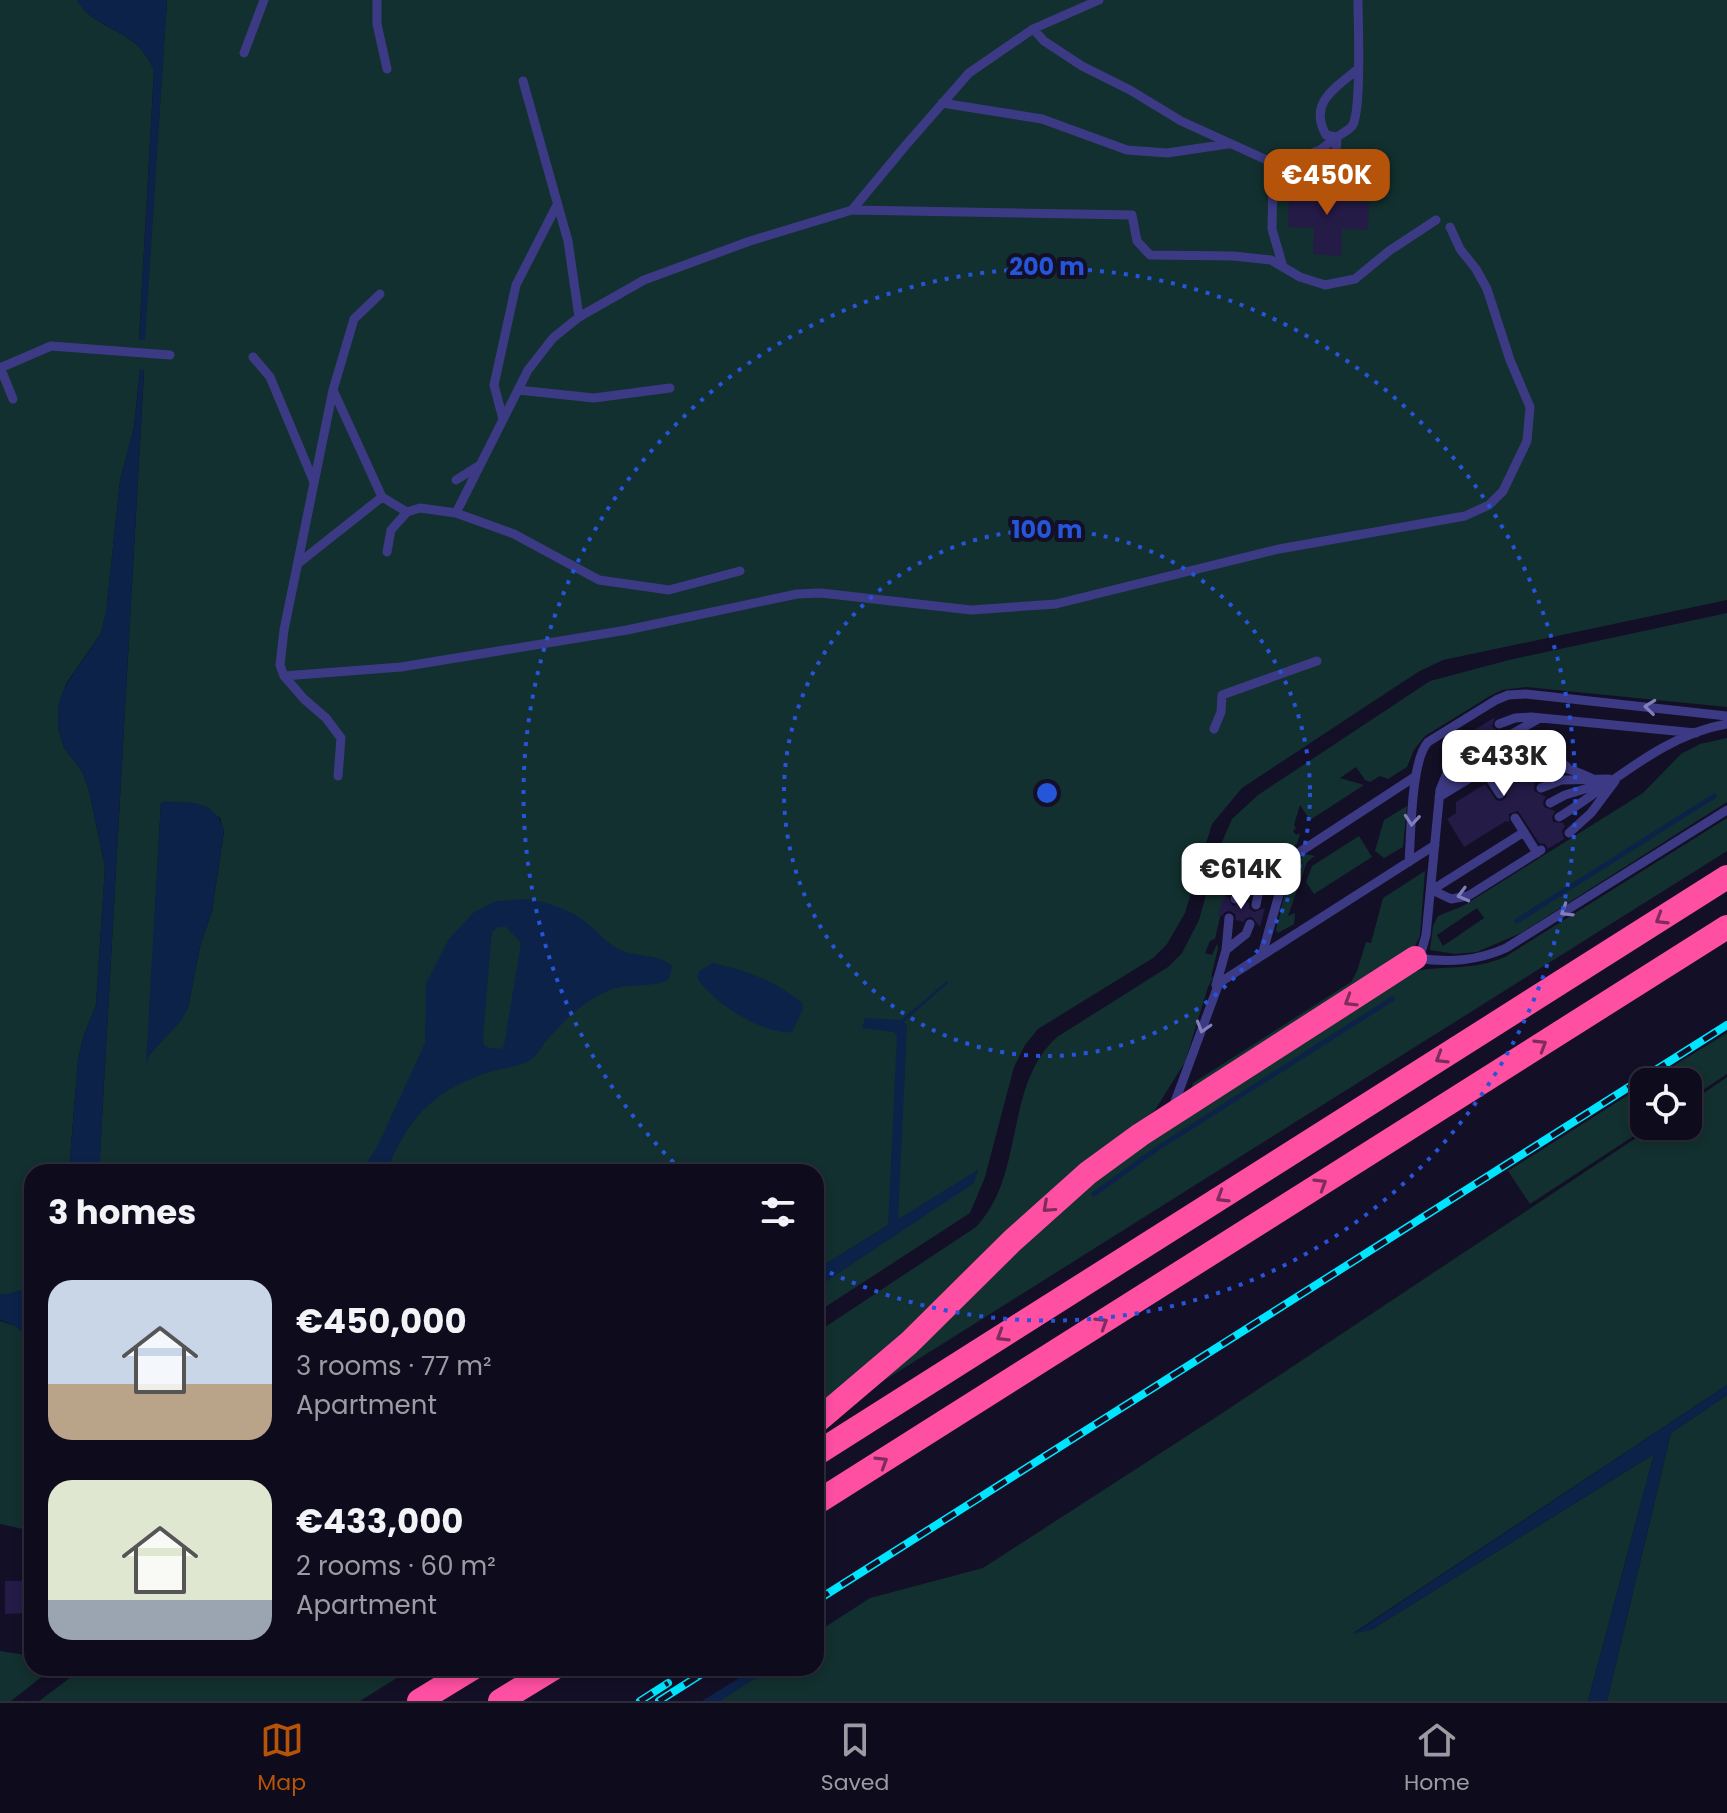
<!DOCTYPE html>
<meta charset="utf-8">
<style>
body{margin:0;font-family:Poppins,sans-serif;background:#1c1929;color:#f1f3f6;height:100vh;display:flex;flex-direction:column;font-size:30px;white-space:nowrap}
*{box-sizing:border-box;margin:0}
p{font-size:26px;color:#9b9ba3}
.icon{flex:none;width:44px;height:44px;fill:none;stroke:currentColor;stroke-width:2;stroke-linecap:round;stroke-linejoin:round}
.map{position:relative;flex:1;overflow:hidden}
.drawer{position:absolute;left:24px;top:1164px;width:800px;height:512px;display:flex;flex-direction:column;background:#0e0b1c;border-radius:24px;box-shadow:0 4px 12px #0003,0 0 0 2px #2e2b3b}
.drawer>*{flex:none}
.tools{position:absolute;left:1630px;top:1068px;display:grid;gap:16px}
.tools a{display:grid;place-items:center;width:72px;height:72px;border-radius:16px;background:#0e0b1c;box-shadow:0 4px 12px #0003,0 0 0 2px #2e2b3b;font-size:40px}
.price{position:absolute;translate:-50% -68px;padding:0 18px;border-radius:16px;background:#fff;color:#222;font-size:26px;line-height:52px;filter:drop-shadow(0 2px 4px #0008)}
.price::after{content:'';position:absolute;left:50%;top:48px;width:24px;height:18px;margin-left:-12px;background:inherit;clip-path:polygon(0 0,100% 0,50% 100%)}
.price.selected{background:#b45309;color:#fff}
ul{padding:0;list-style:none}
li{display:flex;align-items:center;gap:24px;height:200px;padding:0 24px}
li span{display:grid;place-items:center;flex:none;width:224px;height:160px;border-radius:24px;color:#555}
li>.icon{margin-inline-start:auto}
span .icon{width:96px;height:96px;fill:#fffc;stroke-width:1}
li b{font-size:34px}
h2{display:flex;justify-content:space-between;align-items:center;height:96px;padding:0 24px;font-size:34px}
.menu{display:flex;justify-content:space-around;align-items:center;height:112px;border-top:2px solid #2e2b3b;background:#0e0b1c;font-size:22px;color:#9b9ba3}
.menu a{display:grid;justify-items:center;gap:4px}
.menu .selected{color:#b45309}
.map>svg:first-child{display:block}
.green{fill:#12302f;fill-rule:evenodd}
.water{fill:#0c2248;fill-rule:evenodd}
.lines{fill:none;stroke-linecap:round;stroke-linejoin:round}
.stream{stroke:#0c2248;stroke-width:5}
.building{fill:#241b47}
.lane{stroke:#3d3a85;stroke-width:9}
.highway{stroke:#ff4fa3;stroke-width:24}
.rail-casing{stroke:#00e5ff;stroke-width:8}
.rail{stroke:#130f26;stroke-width:5;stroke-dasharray:15;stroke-linecap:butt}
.oneway{stroke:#837fbc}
.oneway2{stroke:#7d2c5e}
.ring{fill:none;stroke:#2655da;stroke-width:4;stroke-dasharray:4 8}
.centre{fill:#2655da;stroke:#130f26;stroke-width:4}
.ring-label{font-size:24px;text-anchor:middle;font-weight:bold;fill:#2655da;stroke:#130f26;stroke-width:8;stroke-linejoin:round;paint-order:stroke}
</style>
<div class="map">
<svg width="1727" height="1701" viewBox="0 0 1727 1701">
<rect width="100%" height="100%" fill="#130f26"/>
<path class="green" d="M0,0H77C98,34 136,26 154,70L139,339L144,340L167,0H1727V600L1443,660L1418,672L1242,788L1212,824L1185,913L1167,944L1153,958L1038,1029L1025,1045L1014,1067L985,1177L970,1213L816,1313V1288L894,1235L898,1219L827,1263L816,1276V1172H99L144,371L140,370L134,427L120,481L106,613L101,633L66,684L59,703L58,727L64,748L82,771L89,790L105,867L96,1005L84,1035L78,1059L69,1172H32V1287L9,1294H0ZM161,802L194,803L220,818L224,831L212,911L200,946L188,1008L147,1058Z
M1727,613V707L1526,687L1502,690L1490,696L1425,736L1414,750L1407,767L1388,779L1380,776L1370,782L1365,780L1356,767L1340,778L1364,785L1310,820L1300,805L1294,825L1296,828L1293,831L1296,835L1300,833L1297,844L1227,887L1215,939L1210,941L1205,953L1212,955L1217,944L1218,948L1211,978L1214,976L1208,987L1185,1062L1155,1110L885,1356L816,1413V1333L976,1227C1026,1175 1003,1086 1057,1037L1168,967L1182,953L1199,920L1219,849L1232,819L1258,795L1430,681L1509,660Z
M1727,738V802L1521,933L1477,952L1455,954L1430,950L1433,926L1438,916L1463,906L1643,793L1681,754L1700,744ZM1477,908L1484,918L1443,946L1437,935Z
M1407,806L1403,847L1384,858L1375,851L1384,820Z
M1727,818V851L869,1390L1077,1190L1411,972C1445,964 1470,972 1505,957Z
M1359,836L1372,857L1314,894L1306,882L1312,866Z
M1305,854L1315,856L1307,862L1288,916L1295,913L1294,924L1278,933L1276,930C1283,906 1286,872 1305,854Z
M1425,871L1420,936L1414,948L1189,1095L1193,1083L1351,982L1357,971L1366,942L1371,943L1383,898Z
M1727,1033V1074L1688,1100V1082H1648L1660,1075L1663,1078L1662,1073Z
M1727,1077V1385L1355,1632L1371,1630L1654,1454L1588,1701H709L761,1668H816V1633L870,1598L983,1568L1224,1412L1654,1126H1688V1104Z
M1644,1085V1126H1649L1530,1204L1508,1171Z
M0,1321L16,1326L32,1340V1531L0,1524Z
M1727,1395V1701H1607L1671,1433Z
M0,1651L32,1656V1668H53L11,1701H0Z
M83,1668H289C329,1672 371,1668 413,1668L360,1701H39Z"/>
<path class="water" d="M77,0H167L145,340H139L154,70C136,26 98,34 77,0Z
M140,369L144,370L99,1172H69L78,1059L84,1035L96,1005L105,867L89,790L82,771L64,748L58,727L59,702L66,685L101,633L106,613L120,481L134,427Z
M161,802C190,803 214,798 224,830L212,911L200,946L188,1008L181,1021L150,1054L146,1064Z
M528,899C546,903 564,907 580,918C596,928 606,945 625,952C640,957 659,954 672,966L669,979C652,989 628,982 610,990C585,1000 565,1019 548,1039C542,1045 539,1053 533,1058C521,1068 501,1067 486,1073C430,1093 409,1118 386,1172H361L377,1147L425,1043L426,983L449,939L474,912L496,901ZM498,927H506L521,943L504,1046L501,1049L490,1048L484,1045L483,1039L491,939L493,931Z
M713,963C747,971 774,980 802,1003L803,1009L792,1032C765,1036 711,1001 697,978L699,971Z
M947,981L948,983L904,1022L907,1026L898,1219L978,1170L974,1183L816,1288V1276L827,1263L888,1225L897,1036L894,1032L862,1028L865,1018L901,1020Z
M32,1287V1340L16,1326L0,1320V1294H9Z
M1727,1385V1395L1671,1433L1607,1701H1588L1654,1454L1371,1630L1353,1634Z
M755,1668H772L720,1701H702Z"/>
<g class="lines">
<path class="stream" d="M1517,921L1714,796
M1094,1194L1158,1148L1392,999"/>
</g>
<path class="building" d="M1303,186L1344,188L1343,201L1369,203L1368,230L1342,229L1341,256L1313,254L1314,228L1288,227L1289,199L1302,200Z
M1495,717L1492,726L1497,731L1503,730L1500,736L1501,741L1510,744L1508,752L1512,756H1517L1516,764L1520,768H1525L1524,773L1526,778L1535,779L1534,791L1546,797L1543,802L1544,807L1555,811L1552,817L1553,822L1563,823L1565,826L1562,831L1564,839L1548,849L1545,844L1539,843L1518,811L1509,814V822L1506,821L1464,847L1447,819L1456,813V802L1485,784L1496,800L1501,801L1507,797L1506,790L1494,771V762L1485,760L1487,753L1484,748L1476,749L1478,743L1477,737L1467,735Z
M1224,896L1228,897L1233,906L1243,901L1249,903V908L1254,912L1265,908L1260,927L1252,917L1246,918L1243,922L1236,920L1235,914L1230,911L1225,912L1222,916L1218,915Z
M5,1581H32V1613L5,1614Z"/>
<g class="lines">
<path class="lane" d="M377,0V24L387,69
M1033,29L1044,41L1082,66L1130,90L1181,121L1280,166
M244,53L264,0
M1358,69C1335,88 1308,103 1326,135L1337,137C1341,134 1349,130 1352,126C1362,113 1358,22 1358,0
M523,81L568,241L579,317
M942,103L1042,119L1127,150L1167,153L1228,144
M1335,174L1337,137
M852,210L1132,215L1137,241L1150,255L1233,256L1271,260L1300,277L1325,285L1355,279L1389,251L1436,220
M1283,267L1272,229L1273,176L1280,166L1320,150L1337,137
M253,357L270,377L314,482
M0,367L13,399
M0,368L51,346L170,355
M518,390L594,398L670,388
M334,392L382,497L407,512
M503,419L494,385L516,285L557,205
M456,480L480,465
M456,513L528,370L553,338L579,317L644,280L750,241L852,210L906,145L969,73L1033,29L1099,0
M387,552L391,530L407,512L420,508L456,513L514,534L599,580L669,590L740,571
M300,562L382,497
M284,676L401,667L627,630L797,594L821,593L971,610L1056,604L1279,549L1465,516L1489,505L1503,491L1527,441L1530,407L1510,360L1487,289L1476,269L1460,249L1450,227
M1499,724L1515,718L1531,717L1696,733
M1214,729L1221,712L1222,695L1317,661
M1507,737L1538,719
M1515,749C1535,741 1552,754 1567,767
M1523,761L1538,757L1552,760
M1484,769L1500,794
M1531,773C1553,762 1570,768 1591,778
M338,776L341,738L326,718L304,699L284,676L280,665L284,630L333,390L354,319L380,294
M1444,787L1454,775L1480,755
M1541,788L1561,780L1609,779
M1439,797L1488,767
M1550,803L1565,795L1598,785
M1559,817C1613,784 1662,735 1727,724
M1515,818L1537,853
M1524,832L1432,890L1451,899L1468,896L1541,850
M1569,833L1591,813L1615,781
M1409,862C1411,835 1411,760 1428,742L1496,700L1508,695L1526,694L1727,716
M1235,899L1250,882L1292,854
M1256,905L1261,879L1267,872
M1226,950L1246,934L1250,924
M1262,955L1285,873L1292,857L1416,776
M1415,958L1422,949L1426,935L1440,790L1451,763L1471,742
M1416,958C1449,963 1477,961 1506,948L1727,810
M1216,985L1226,950L1229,918
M1173,1107L1219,983L1435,845"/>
<path class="highway" d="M816,1422L909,1343L1012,1241L1088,1173L1140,1135L1415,958
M816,1454L1727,877
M816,1503L1727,927
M419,1701L473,1668
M500,1701L554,1668"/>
<g class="rail-casing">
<path id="rail" d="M816,1601L1727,1025
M640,1701L668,1683
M659,1701L711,1668"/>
</g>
<use href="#rail" class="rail"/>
</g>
<defs><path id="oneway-chevron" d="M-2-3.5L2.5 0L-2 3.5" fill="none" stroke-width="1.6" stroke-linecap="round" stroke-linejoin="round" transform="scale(2)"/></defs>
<g class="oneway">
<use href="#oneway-chevron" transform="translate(1650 707) rotate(-174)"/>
<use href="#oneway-chevron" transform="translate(1412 820) rotate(95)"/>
<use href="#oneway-chevron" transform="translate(1463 895) rotate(165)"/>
<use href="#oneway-chevron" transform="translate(1566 911) rotate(148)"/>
<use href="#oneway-chevron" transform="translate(1203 1027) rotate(107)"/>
</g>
<g class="oneway2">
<use href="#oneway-chevron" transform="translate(1661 919) rotate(148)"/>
<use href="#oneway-chevron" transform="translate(1350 1001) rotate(148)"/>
<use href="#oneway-chevron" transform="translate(1541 1045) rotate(-32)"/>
<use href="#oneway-chevron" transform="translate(1441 1058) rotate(148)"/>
<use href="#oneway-chevron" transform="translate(1321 1184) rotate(-32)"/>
<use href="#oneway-chevron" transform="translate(1222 1197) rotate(148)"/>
<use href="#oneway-chevron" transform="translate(1048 1207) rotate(138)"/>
<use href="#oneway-chevron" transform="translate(1102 1323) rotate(-32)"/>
<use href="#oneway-chevron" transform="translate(1002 1336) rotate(148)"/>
<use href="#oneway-chevron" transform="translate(882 1462) rotate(-32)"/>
</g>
<g class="ring">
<circle cx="1047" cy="793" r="263"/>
<path d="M682 1171A526 526 0 1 1 816 1266"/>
</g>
<circle cx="1047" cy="793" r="12" class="centre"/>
<g class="ring-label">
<text x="1047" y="275">200 m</text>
<text x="1047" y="538">100 m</text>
</g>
</svg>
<div class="tools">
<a><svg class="icon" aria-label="locate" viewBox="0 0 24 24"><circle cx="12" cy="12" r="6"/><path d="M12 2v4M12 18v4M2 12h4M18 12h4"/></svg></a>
</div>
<b class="price selected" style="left:1327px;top:217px">€450K</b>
<b class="price" style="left:1504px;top:798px">€433K</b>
<b class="price" style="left:1241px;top:911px">€614K</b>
<section class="drawer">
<h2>3 homes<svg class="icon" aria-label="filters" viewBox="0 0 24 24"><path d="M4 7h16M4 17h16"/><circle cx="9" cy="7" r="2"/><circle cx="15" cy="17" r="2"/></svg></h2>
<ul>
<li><span style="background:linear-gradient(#c9d6e8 65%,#b9a48a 0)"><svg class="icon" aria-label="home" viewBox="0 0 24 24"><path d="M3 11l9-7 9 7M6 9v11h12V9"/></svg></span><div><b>€450,000</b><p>3 rooms · 77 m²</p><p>Apartment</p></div></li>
<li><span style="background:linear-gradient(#dfe7d0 75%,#9aa5b1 0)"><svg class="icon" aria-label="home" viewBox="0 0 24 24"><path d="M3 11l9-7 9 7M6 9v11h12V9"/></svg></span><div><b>€433,000</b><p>2 rooms · 60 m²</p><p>Apartment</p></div></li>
</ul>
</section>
</div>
<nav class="menu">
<a class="selected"><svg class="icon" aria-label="map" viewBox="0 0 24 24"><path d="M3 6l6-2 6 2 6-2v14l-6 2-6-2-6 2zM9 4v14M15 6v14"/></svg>Map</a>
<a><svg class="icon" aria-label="saved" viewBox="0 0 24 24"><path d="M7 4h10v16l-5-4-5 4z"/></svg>Saved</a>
<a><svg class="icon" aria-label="home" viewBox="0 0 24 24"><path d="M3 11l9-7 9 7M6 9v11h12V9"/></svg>Home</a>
</nav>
